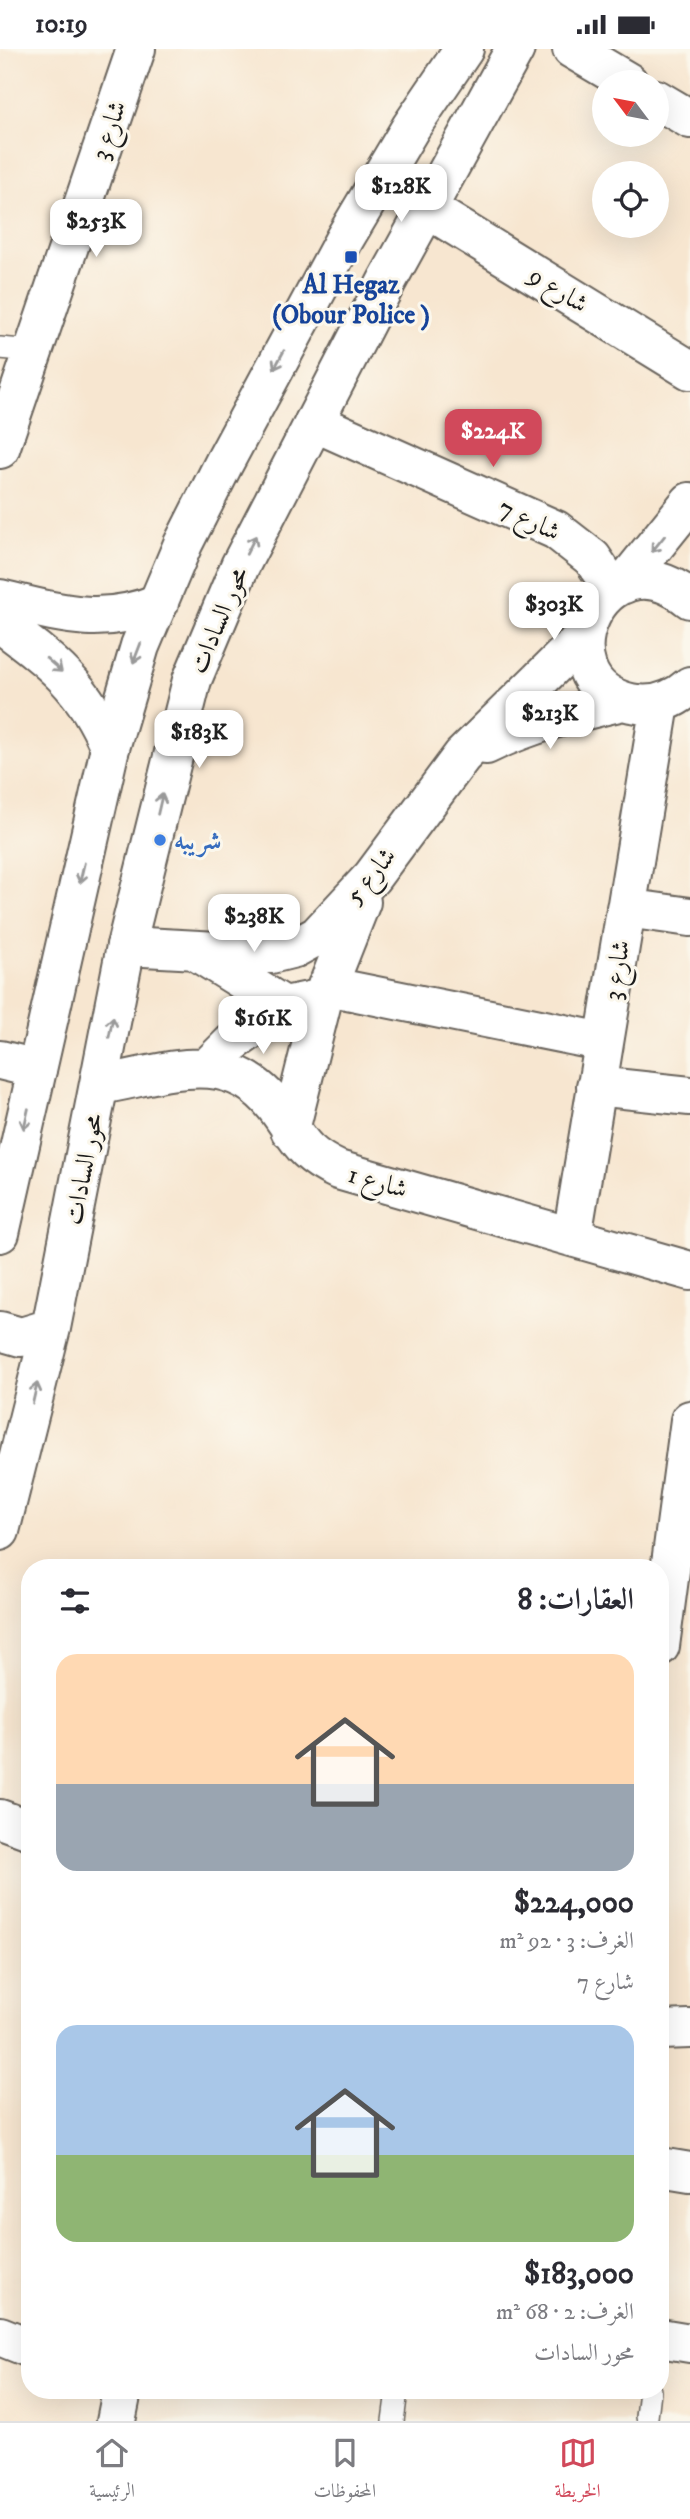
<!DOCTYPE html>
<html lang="ar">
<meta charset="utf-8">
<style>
body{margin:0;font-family:"IM FELL DW Pica",Amiri,serif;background:#f7f7f7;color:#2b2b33;direction:rtl;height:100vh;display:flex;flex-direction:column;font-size:26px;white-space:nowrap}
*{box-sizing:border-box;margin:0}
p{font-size:23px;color:#7c7c81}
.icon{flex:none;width:38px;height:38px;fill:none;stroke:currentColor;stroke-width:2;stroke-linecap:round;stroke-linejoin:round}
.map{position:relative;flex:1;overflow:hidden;direction:ltr}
.details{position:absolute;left:21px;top:1510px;width:648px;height:840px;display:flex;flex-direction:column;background:#fff;border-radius:28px;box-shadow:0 7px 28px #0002;direction:rtl}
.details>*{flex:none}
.needle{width:46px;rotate:302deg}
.controls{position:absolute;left:592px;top:21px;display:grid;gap:14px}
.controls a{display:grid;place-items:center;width:77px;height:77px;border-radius:50%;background:#fff;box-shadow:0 7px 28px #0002;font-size:35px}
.price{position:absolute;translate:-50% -60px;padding:0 16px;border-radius:14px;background:#fff;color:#222;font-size:23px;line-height:46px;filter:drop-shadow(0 2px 4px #0008)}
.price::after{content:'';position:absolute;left:50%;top:42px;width:21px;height:16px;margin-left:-10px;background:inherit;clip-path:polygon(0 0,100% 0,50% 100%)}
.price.on{background:#d1495b;color:#fff}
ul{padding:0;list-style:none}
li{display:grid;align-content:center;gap:14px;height:371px;padding:0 35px}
li span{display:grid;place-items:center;height:217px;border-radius:21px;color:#555}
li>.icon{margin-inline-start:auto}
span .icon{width:126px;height:126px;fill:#fffc;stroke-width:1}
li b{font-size:30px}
h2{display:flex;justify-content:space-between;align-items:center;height:84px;padding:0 35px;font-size:30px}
.status{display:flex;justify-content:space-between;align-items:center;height:49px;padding:0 35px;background:#fff;direction:ltr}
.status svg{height:19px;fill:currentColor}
.tabs{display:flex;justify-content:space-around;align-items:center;height:98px;border-top:2px solid #e1e1e2;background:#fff;font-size:19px;color:#7c7c81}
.tabs a{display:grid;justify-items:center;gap:4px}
.tabs .on{color:#d1495b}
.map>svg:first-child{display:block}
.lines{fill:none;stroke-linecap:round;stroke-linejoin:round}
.service-casing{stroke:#69635b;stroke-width:24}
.minor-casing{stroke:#69635b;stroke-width:42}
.tertiary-casing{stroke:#69635b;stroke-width:42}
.service{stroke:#fff;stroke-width:21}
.minor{stroke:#fff;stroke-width:38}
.tertiary{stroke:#fff;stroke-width:38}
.oneway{stroke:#999}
.transit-dot{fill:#1a4fb4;stroke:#fbf7ec;stroke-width:2.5}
.shop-dot{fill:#3f7fe0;stroke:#fbf7ec;stroke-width:2.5}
.labels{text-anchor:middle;stroke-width:6;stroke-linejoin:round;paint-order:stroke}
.street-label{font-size:26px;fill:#1c1c1c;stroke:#fbf7ec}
.transit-label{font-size:26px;font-weight:bold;fill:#164399;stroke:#fbf7ec}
.shop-label{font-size:26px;font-weight:bold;fill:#366cbe;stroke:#fbf7ec;text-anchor:start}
</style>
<div class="status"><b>10:19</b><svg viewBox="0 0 49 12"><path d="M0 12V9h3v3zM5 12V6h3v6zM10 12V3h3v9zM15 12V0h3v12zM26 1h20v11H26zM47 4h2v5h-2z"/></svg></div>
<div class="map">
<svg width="690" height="2372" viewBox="0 0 690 2372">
<rect width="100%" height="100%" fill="#fbf7ec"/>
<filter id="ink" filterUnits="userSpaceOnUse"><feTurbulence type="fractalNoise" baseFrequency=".0143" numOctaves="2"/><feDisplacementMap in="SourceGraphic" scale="14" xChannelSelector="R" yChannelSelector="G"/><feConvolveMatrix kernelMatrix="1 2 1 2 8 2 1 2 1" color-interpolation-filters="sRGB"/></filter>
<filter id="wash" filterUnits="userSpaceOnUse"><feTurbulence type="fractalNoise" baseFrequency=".00686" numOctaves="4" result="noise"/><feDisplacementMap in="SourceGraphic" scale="28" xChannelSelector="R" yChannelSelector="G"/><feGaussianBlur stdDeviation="1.57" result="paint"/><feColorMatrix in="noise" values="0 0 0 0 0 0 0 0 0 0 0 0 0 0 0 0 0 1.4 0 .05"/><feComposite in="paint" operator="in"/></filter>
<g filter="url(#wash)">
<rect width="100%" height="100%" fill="#f7e6d0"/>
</g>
<g filter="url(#ink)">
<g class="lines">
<g class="service-casing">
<path id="service" d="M0,299L33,302
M647,2368L650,2342
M393,2372L397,2342"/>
</g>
<g class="minor-casing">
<path id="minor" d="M572,0L628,33
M656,50L690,70
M428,160L690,321
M314,373L556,481L592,509L613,540
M0,400L136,0
M624,535L690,453
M0,550C59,564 100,578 159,554
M690,550C601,477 535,634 631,654C653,659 673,652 690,637
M0,574C51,612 86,638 110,699
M486,696C530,675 575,663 623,652
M626,859L690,868
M126,897L271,905L295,899L317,887L372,828L462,707L583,588
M194,901L284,957
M327,937L604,993
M0,1011L37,1020
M209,1017L232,994L284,957L323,949
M100,1036C165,1025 227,996 275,1057C299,1088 299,1103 338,1121L690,1222
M596,1037L690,1047
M290,1081L323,949L361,853
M572,1188L660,655
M660,1597L690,1371
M0,1770L30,1781
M660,1981L690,1980
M660,2118L690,2123
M0,2287L30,2299
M660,2289L690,2294
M116,2372L122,2342"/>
</g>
<g class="tertiary-casing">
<path id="tertiary" d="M0,1184L110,699L140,597L183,495L224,414L345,189L411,78L464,0
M0,1282L21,1288L51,1279
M0,1482L51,1279L126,897L192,631L240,517L387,232L515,0"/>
</g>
<use href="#service" class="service"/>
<use href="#minor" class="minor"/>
<use href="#tertiary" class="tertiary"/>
</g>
<defs><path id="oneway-shaft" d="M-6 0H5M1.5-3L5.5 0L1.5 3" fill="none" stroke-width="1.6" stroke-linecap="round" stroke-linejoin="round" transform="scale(1.75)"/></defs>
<g class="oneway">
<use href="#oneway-shaft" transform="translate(279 311) rotate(118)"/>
<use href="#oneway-shaft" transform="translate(658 495) rotate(129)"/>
<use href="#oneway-shaft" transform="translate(251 496) rotate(-63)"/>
<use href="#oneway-shaft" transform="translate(137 604) rotate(111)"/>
<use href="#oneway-shaft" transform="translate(54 616) rotate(41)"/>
<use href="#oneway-shaft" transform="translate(160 755) rotate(-77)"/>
<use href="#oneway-shaft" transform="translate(82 824) rotate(103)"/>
<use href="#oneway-shaft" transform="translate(111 978) rotate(-79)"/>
<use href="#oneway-shaft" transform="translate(26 1070) rotate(103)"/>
<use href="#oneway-shaft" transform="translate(35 1344) rotate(-77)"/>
</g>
</g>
<rect class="transit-dot" x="344" y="201" width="14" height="14" rx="3.5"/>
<circle class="shop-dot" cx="160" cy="791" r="7"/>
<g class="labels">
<g class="street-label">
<text transform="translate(108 81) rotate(-71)" y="9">شارع 3</text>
<text transform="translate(559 240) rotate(32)" y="9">شارع 9</text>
<text transform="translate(530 470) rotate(26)" y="9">شارع 7</text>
<text transform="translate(218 571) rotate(-67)" y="9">محور السادات</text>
<text transform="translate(370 826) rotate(-51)" y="9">شارع 5</text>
<text transform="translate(616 921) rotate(-81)" y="9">شارع 3</text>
<text transform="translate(83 1120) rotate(-79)" y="9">محور السادات</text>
<text transform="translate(378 1132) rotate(16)" y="9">شارع 1</text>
</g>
<g class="transit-label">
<text x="351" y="244">Al Hegaz<tspan x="351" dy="30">(Obour Police )</tspan></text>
</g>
<g class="shop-label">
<text x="174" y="800">شريبه</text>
</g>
</g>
</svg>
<div class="controls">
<a><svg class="needle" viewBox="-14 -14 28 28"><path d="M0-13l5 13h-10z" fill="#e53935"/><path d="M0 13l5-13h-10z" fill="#7c7c81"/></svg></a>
<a><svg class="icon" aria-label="locate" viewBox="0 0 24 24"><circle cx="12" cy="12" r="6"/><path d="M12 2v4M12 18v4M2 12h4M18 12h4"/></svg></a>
</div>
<b class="price" style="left:401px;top:175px">$128K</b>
<b class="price" style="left:96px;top:210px">$253K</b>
<b class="price on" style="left:493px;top:420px">$224K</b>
<b class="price" style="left:554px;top:593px">$303K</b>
<b class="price" style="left:550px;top:702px">$213K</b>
<b class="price" style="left:199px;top:721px">$183K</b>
<b class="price" style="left:254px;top:905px">$238K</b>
<b class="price" style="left:263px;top:1007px">$161K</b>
<section class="details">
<h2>العقارات: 8<svg class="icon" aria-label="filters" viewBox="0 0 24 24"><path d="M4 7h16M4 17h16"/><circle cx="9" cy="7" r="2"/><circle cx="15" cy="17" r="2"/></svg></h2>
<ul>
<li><span style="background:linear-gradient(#ffd9b3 60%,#9aa5b1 0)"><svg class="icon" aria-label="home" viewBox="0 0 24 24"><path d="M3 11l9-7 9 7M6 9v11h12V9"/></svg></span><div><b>$224,000</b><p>الغرف: 3 · 92 m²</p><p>شارع 7</p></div></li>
<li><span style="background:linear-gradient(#a9c7e8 60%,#8fb573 0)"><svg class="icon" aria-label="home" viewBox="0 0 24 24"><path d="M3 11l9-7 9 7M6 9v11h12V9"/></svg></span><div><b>$183,000</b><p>الغرف: 2 · 68 m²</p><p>محور السادات</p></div></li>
</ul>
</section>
</div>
<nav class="tabs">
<a class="on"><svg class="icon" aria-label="map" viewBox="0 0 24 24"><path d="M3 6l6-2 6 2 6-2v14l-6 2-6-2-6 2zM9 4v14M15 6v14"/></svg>الخريطة</a>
<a><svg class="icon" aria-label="saved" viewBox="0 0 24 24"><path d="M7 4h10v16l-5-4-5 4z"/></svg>المحفوظات</a>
<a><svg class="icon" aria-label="home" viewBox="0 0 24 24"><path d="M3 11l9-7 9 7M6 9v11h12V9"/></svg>الرئيسية</a>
</nav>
